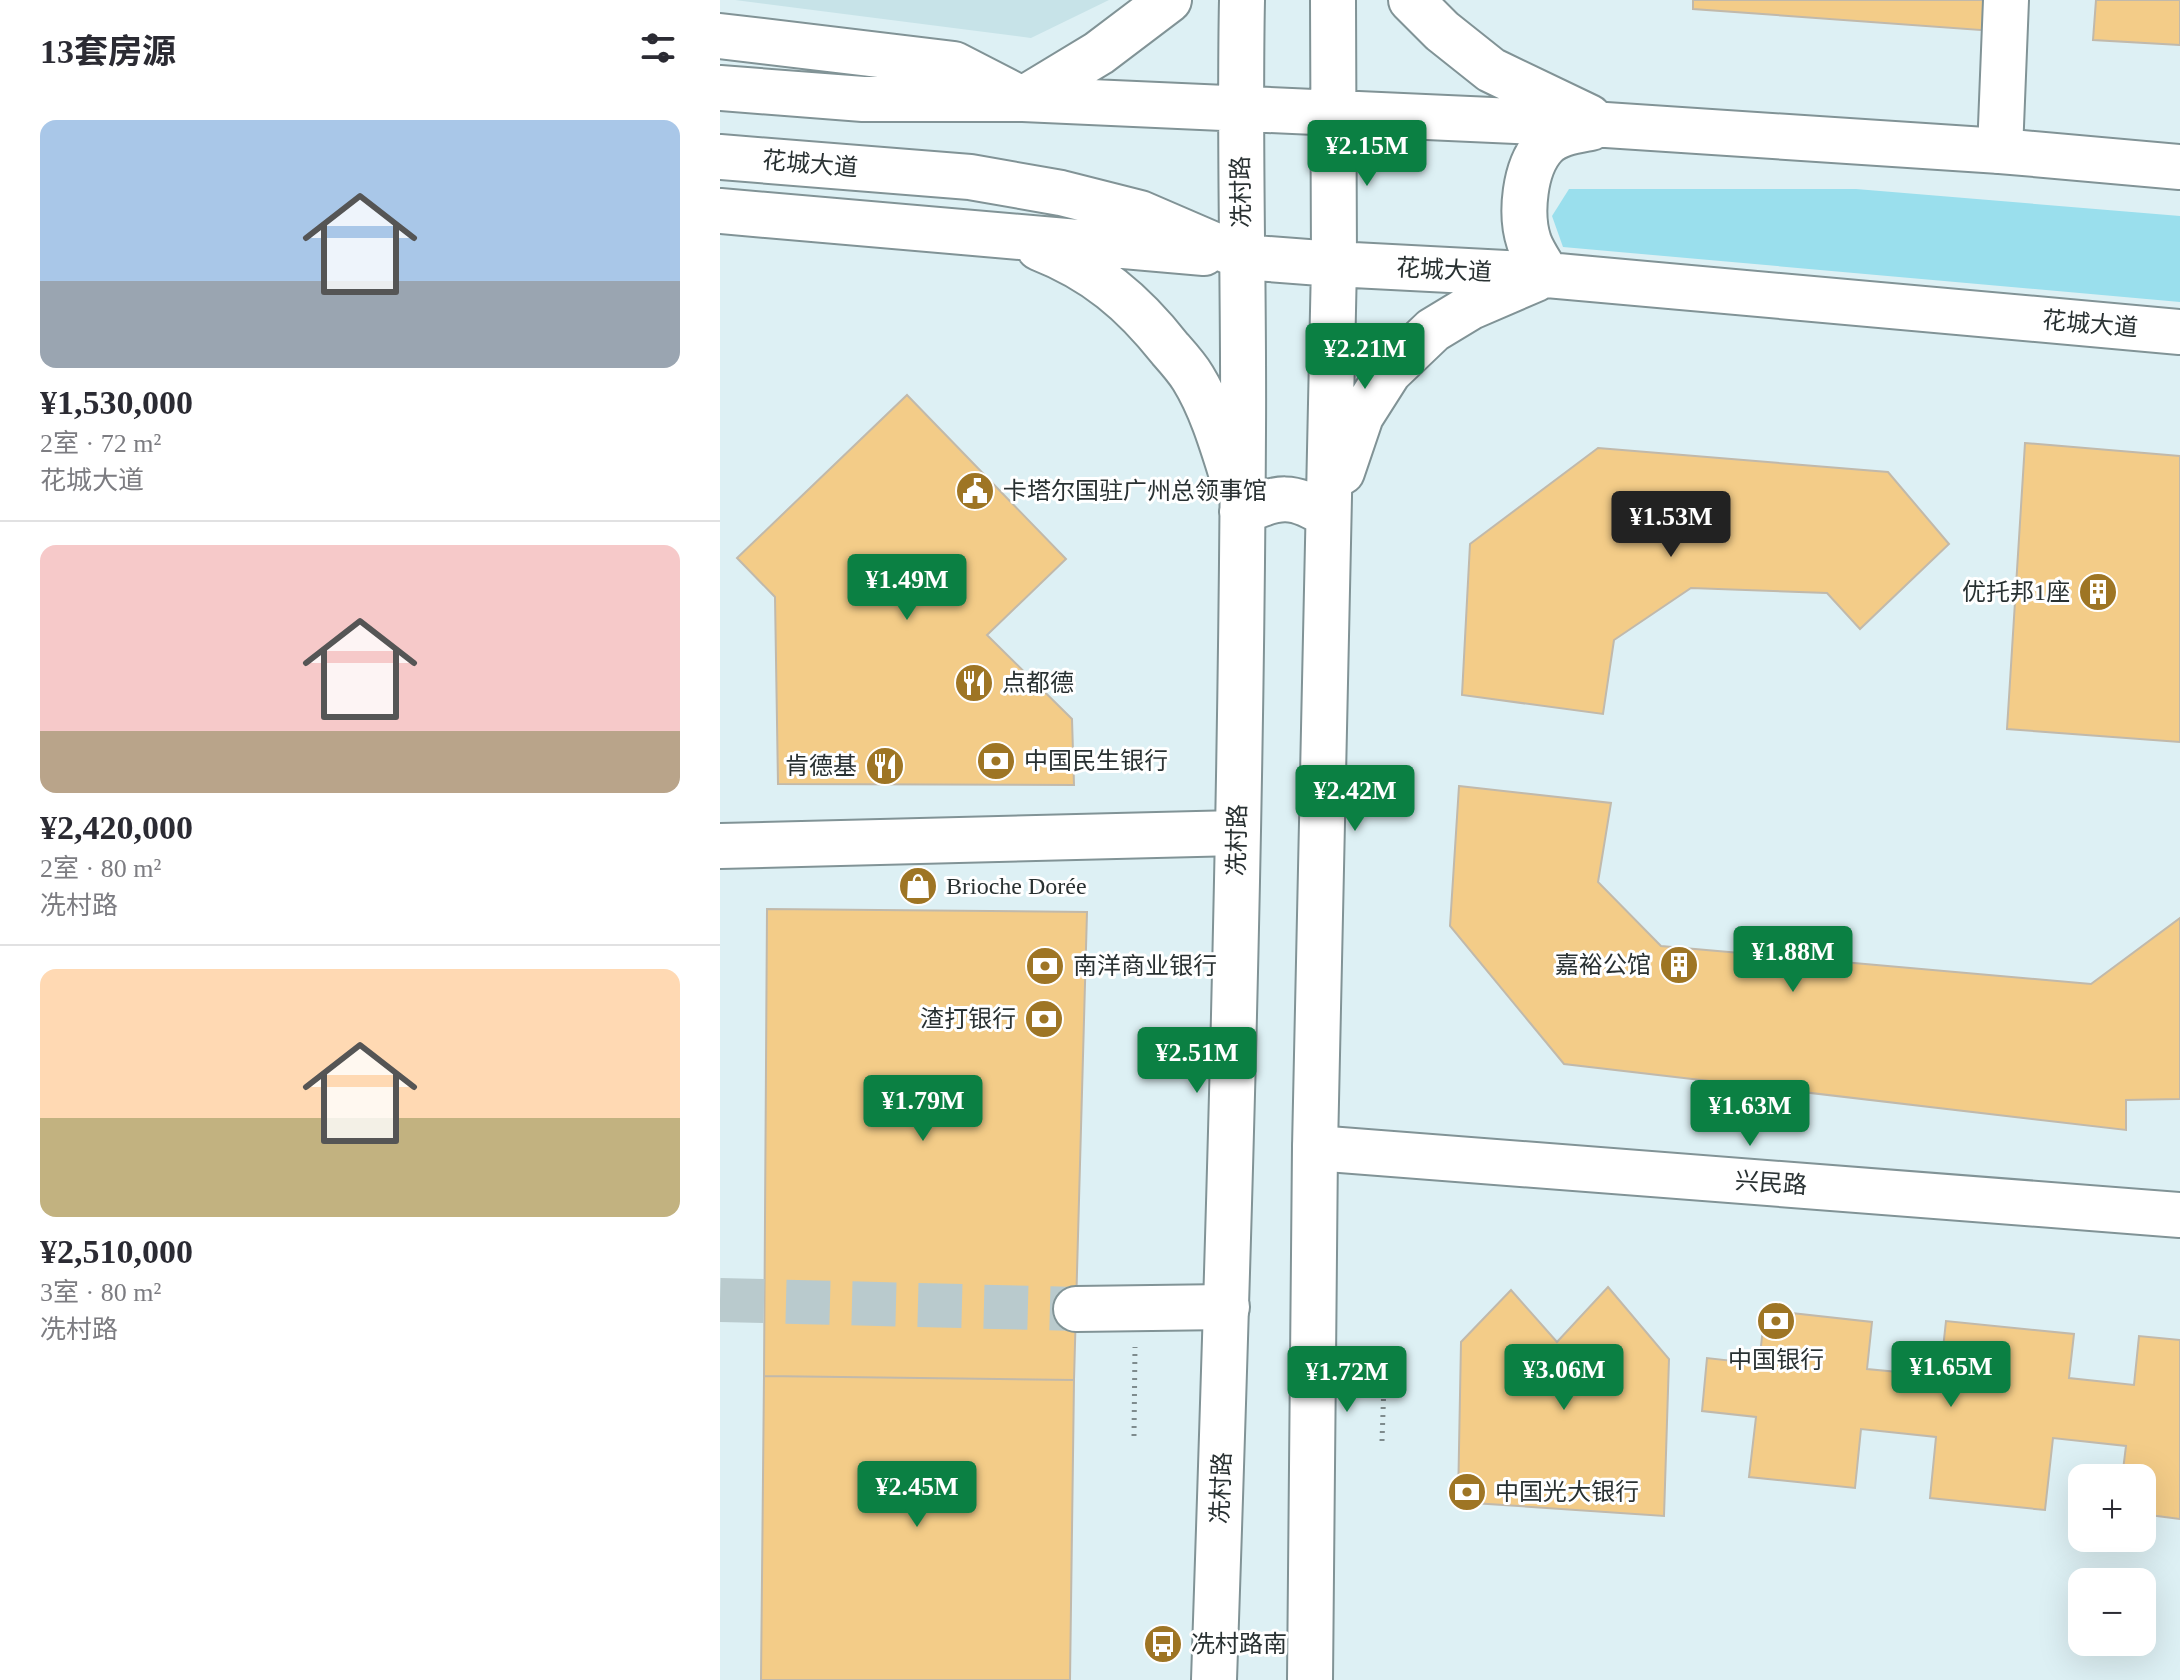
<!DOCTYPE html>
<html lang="zh">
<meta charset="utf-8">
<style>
body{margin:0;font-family:"Times New Roman","Noto Sans SC",serif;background:#f2f2f3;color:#2b2b33;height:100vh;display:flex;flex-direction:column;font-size:30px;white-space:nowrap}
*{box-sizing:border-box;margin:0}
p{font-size:26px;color:#7c7c81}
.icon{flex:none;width:44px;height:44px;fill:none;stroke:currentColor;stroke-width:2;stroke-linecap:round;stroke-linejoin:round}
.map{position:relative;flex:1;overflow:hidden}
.sheet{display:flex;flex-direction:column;background:#fff;width:720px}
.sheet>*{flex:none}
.buttons{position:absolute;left:1348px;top:1464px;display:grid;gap:16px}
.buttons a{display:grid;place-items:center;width:88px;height:88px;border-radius:16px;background:#fff;box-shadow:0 8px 32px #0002;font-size:40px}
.price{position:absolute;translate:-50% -68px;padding:0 18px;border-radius:8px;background:#0b8043;color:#fff;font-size:26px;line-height:52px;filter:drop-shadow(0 2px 4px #0008)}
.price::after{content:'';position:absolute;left:50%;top:48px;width:24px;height:18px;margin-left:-12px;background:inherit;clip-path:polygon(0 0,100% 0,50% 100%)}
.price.active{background:#222;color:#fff}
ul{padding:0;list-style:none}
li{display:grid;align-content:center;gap:16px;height:424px;padding:0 40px}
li+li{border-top:2px solid #e1e1e2}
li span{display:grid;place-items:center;height:248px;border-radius:16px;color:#555}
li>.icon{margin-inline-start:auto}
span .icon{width:144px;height:144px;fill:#fffc;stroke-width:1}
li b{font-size:34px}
h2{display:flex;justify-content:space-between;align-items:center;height:96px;padding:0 40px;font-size:34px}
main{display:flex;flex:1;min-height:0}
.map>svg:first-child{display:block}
.built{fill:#c7e3e8}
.green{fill:#9adfed}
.building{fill:#f3cc88;stroke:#c1b9ab;stroke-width:2}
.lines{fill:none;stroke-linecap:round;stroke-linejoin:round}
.minor-tunnel{stroke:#b9cacd;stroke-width:44;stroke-dasharray:44 22;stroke-linecap:butt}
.minor-casing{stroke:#819396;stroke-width:48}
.major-casing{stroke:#819396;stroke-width:48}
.path{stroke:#7e8b8d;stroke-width:5;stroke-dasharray:2 6;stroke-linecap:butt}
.minor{stroke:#fff;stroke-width:44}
.major{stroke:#fff;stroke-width:44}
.labels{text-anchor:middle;stroke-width:6;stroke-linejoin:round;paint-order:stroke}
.street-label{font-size:24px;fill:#293132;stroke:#fff}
.poi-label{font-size:24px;fill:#293132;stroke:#fff;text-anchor:start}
</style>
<main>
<section class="sheet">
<h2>13套房源<svg class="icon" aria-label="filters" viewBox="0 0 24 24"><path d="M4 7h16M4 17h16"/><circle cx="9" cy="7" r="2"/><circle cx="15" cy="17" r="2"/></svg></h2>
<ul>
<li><span style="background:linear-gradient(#a9c7e8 65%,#9aa5b1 0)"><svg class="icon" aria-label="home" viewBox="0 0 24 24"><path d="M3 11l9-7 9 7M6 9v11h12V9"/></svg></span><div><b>¥1,530,000</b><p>2室 · 72 m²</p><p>花城大道</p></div></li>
<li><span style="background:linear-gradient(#f6c9c9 75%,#b9a48a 0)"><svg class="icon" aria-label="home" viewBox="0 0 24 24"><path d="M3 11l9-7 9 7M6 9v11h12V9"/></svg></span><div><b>¥2,420,000</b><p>2室 · 80 m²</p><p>冼村路</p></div></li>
<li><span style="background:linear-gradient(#ffd9b3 60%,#c2b280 0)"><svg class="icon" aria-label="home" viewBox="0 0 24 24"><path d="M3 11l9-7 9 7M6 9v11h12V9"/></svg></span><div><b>¥2,510,000</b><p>3室 · 80 m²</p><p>冼村路</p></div></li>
</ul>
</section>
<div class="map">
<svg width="1460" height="1680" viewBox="0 0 1460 1680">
<rect width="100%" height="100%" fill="#ddf0f4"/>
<path class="built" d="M15,0H389L311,38Z"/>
<path class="green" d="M849,189H1136L1460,216V302L843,247L832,216Z"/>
<path class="building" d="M973,0H1276L1274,31L973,9Z
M1376,0H1460V45L1373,40Z
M187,395L346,559L267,635L352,719L354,785L58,784L55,597L17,558Z
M1305,443L1460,456V742L1287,729Z
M878,448L1168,472L1229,544L1140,629L1107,593L971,588L894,640L883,714L742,695L750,544Z
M739,786L891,803L878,882L941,946L1371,984L1460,918V1099L1406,1100V1130L844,1064L730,926Z
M47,909L367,912L354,1380L44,1376Z
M888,1287L949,1359L944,1516L738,1502L741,1342L791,1290L837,1342Z
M1045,1310L1152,1322L1147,1369L1220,1376L1226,1321L1354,1334L1349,1378L1414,1385L1419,1336L1460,1340V1519L1422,1514V1478H1402L1406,1446L1333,1438L1325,1510L1210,1498L1216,1437L1141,1429L1135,1488L1029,1477L1036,1417L982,1411L987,1358L1039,1364Z
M44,1376L354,1380L350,1680H41Z"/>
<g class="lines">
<path class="minor-tunnel" d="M0,1300L356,1309"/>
<g class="minor-casing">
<path id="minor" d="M1280,151L1286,0
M0,846L517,833
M595,1148L1460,1215
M356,1309L507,1307"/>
</g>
<g class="major-casing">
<path id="major" d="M691,0L722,31L771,70L869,117
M0,36L234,64L294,95
M0,88L143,99H303L886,125L1280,151L1460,167
M303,99L379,53L449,0
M0,157L250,177L341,193L420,213L522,257L614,264L827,275L1460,332
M0,211L484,253
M319,248C375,270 413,302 450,349C458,358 467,368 473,378C491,407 502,444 512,476
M827,275C821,264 813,253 809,242C800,215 804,167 825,145C837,133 855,131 871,128
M622,472L641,416L669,372L713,330L751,307L816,279
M522,512C558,496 573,493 608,516
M494,1680C508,1264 521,847 523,431C524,287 519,144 522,0
M590,1680L595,1148L614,264L613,0"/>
</g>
<path class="path" d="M414,1436L415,1347
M662,1441L665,1356"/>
<use href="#minor" class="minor"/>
<use href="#major" class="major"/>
</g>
<defs>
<g id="civic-disc" transform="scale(2)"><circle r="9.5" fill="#9e7524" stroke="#fff"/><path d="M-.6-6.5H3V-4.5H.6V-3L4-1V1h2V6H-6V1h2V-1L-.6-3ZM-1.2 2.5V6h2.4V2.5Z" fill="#fff"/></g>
<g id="building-disc" transform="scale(2)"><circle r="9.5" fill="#9e7524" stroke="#fff"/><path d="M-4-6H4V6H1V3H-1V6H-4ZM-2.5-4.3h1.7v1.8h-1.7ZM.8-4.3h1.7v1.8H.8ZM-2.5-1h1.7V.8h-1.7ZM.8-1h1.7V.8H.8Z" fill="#fff"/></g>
<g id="restaurant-disc" transform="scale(2)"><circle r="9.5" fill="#9e7524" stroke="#fff"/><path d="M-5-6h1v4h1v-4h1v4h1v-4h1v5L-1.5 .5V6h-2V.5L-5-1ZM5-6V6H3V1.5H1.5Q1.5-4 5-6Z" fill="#fff"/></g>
<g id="bank-disc" transform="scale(2)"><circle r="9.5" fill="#9e7524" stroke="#fff"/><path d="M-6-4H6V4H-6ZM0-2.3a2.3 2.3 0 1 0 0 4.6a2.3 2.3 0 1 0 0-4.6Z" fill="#fff"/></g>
<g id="shop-disc" transform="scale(2)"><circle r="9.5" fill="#9e7524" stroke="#fff"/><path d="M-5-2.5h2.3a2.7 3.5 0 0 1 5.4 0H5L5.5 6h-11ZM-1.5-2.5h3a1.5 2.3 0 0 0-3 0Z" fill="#fff"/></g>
<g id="bus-disc" transform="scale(2)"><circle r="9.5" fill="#9e7524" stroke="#fff"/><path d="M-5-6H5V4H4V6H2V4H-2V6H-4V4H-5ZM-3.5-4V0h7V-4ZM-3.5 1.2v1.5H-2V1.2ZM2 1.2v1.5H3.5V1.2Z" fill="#fff"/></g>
</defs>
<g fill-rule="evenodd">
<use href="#civic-disc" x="255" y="491"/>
<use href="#building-disc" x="1378" y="592"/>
<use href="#restaurant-disc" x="254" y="683"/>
<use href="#bank-disc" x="276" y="761"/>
<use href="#restaurant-disc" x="165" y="766"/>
<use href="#shop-disc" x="198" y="886"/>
<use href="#building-disc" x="959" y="965"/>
<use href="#bank-disc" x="325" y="966"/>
<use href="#bank-disc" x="324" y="1019"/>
<use href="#bank-disc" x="1056" y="1321"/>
<use href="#bank-disc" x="747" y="1492"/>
<use href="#bus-disc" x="443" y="1644"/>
</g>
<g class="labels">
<g class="street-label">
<text transform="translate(90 164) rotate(5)" y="8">花城大道</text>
<text transform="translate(521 192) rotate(-91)" y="8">冼村路</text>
<text transform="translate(724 270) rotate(3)" y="8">花城大道</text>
<text transform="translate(1370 324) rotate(5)" y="8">花城大道</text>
<text transform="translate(517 840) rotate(-89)" y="8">冼村路</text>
<text transform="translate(1051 1183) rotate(4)" y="8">兴民路</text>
<text transform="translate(501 1488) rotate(-88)" y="8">冼村路</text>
</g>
<g class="poi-label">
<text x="283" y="499">卡塔尔国驻广州总领事馆</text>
<text x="1350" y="600" text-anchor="end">优托邦1座</text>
<text x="282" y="691">点都德</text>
<text x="304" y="769">中国民生银行</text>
<text x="137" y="774" text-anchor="end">肯德基</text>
<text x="226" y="894">Brioche Dorée</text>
<text x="931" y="973" text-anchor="end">嘉裕公馆</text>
<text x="353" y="974">南洋商业银行</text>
<text x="296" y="1027" text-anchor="end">渣打银行</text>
<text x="1056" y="1368" text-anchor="middle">中国银行</text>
<text x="775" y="1500">中国光大银行</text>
<text x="471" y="1652">冼村路南</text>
</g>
</g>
</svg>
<div class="buttons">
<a>+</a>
<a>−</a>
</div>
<b class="price" style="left:647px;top:188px">¥2.15M</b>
<b class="price" style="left:645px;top:391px">¥2.21M</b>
<b class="price active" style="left:951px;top:559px">¥1.53M</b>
<b class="price" style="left:187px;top:622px">¥1.49M</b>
<b class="price" style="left:635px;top:833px">¥2.42M</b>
<b class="price" style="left:1073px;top:994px">¥1.88M</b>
<b class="price" style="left:477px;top:1095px">¥2.51M</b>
<b class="price" style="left:203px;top:1143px">¥1.79M</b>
<b class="price" style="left:1030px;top:1148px">¥1.63M</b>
<b class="price" style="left:1231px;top:1409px">¥1.65M</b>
<b class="price" style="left:844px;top:1412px">¥3.06M</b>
<b class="price" style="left:627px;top:1414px">¥1.72M</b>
<b class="price" style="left:197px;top:1529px">¥2.45M</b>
</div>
</main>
